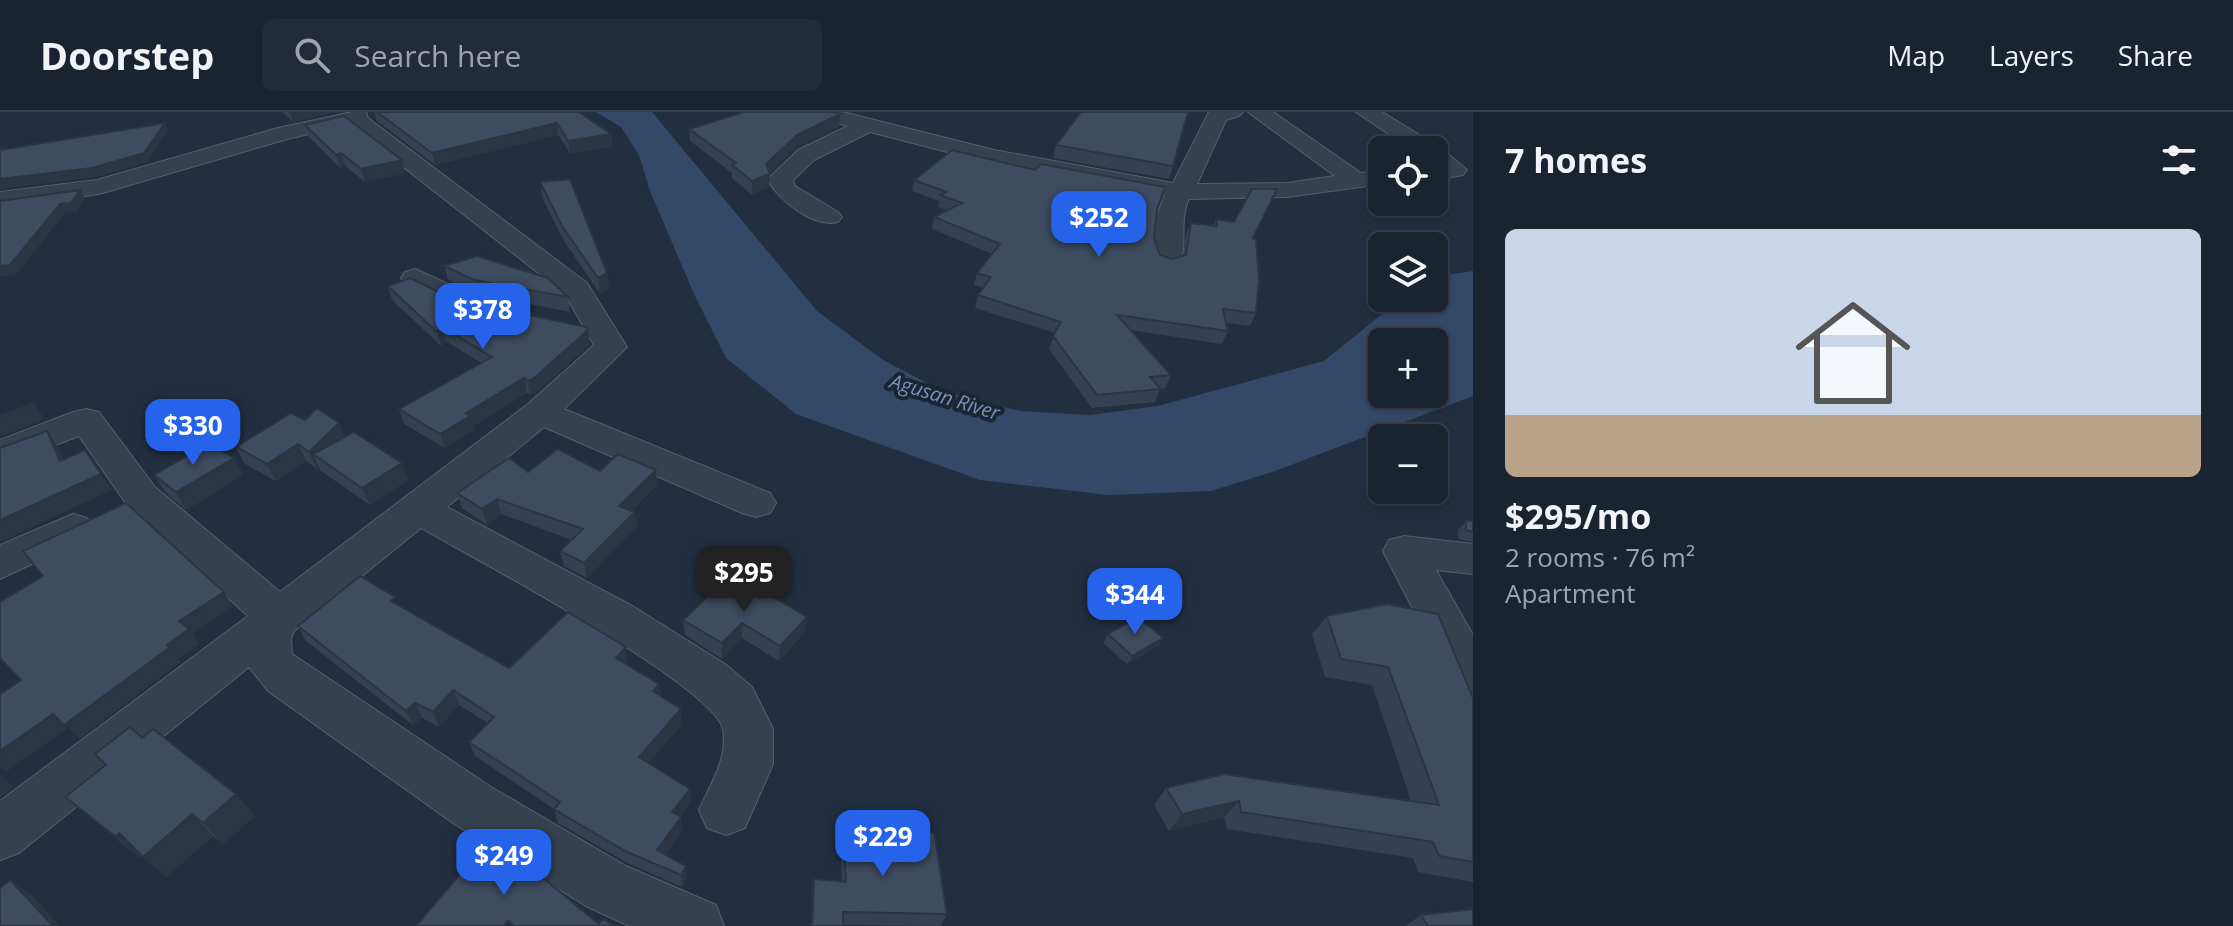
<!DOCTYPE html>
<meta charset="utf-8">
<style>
body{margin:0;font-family:"Open Sans",sans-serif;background:#232b38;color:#f1f3f6;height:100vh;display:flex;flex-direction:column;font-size:30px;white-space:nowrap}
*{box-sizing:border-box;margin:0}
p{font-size:26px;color:#9fa4ab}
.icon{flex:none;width:44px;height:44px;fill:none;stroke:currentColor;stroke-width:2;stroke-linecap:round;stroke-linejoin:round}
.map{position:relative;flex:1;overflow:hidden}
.details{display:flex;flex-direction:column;background:#1a2330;width:760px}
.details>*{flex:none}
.tools{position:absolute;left:1368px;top:24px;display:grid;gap:16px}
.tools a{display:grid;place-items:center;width:80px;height:80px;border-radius:12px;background:#1a2330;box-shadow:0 2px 6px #0004,0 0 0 2px #38404c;font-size:40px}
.price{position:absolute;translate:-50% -68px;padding:0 18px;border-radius:16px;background:#2563eb;color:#fff;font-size:26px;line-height:52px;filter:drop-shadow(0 2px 4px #0008)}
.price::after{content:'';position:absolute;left:50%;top:48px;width:24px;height:18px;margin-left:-12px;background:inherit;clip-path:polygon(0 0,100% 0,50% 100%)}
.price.current{background:#222;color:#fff}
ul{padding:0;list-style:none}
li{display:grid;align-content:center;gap:16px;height:424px;padding:0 32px}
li+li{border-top:2px solid #38404c}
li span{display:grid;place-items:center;height:248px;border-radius:12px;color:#555}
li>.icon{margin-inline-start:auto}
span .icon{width:144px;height:144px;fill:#fffc;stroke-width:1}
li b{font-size:34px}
h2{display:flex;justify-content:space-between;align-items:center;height:96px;padding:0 32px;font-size:34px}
header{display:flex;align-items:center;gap:48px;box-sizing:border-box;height:112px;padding:0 40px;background:#1a2330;border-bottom:2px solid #38404c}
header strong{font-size:38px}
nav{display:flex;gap:44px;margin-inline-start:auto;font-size:28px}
.search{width:560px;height:72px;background:#232b38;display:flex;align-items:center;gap:20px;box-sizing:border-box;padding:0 28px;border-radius:12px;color:#9fa4ab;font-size:30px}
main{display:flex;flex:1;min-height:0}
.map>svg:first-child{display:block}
.water{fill:#344968;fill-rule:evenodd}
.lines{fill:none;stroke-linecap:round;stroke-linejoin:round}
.minor-casing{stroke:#545f6e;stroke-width:2}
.minor{fill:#364150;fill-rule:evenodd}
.wall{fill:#354153}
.shaded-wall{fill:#2b3543}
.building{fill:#3e4c60;stroke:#2b3543;stroke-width:2}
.labels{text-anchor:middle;stroke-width:8;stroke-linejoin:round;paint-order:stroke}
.far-water-label{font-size:20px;font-style:italic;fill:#7891b4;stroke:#1b2635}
</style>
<header>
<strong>Doorstep</strong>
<div class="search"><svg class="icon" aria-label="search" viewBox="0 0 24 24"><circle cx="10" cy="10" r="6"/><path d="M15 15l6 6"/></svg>Search here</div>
<nav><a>Map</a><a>Layers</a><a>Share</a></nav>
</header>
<main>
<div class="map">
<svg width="1473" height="814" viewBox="0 0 1473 814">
<rect width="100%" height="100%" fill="#222f40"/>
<path class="water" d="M596,0H652L817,199L883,248L942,279L1020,299L1090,303L1158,294L1324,249L1402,186H1434V165L1473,159V284L1275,359L1211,379L1108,383L980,368L796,302L726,246L694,182L650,79L639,43L621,15ZM1382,230H1434V282H1382Z"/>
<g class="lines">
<g class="minor-casing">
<path id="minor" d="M352,0H366L368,6L587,171L627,235L564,297L770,381L776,391L770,401L756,405L742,401L544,315L447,395L634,495L725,552L752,575L773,617V652L745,716L726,723L707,716L699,698C710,673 728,647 723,618C716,574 470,444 421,416L294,519L291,526L292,542L491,675L626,754L716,793L724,814H629L586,794L453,711L268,579L249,555L19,741L0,748V689L248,504L127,393L79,324L0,354V328L73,300L86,297L99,300L155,375L280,480L528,292L594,233L565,182L350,13L291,26L99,82L0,96V80L97,68L278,16Z
M807,0H843L994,38L1173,71L1209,0H1243L1239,4L1226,8L1197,72L1287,71L1335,64L1248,0H1273L1361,61L1382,58V72L1287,85L1189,87C1178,109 1189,138 1178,154L1168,156L1158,154C1146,137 1156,101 1165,84L994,52L870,20L814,48L793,68L795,74L838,100L842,105L838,110C814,116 777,88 768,67L798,38L848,14L811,4Z
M1356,0H1382L1442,37L1467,58L1463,63L1434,68V38H1412Z
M415,157L479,186L527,198L531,204L527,210C492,219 436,188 405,172L401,166L405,160Z
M73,402L87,406L93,416L87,426L0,467V433Z
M1404,424L1473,432V462L1436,458L1473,523V604L1456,598L1433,536L1383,439L1389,428Z"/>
</g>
<use href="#minor" class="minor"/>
</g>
<path class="wall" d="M283,0H335L293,10Z
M374,0H579L611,22L613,35L570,41L558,23L435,53L377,9Z
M840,2L839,15L796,36L769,61V75L752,83L732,66V61L690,29L689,17Z
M305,13L405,61L365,70L345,54L340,56L309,25Z
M1056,33L1173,54L1169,67L1053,46Z
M914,68L1157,97L1154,126L1160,143L1172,147L1183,144L1186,122L1191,111L1213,114L1216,107L1254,127L1256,201L1250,214L1226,211L1228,219L1222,232L1130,218L1171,263L1165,276L1160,277L1155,290L1092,296L1049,237L1055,221L975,196L978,183L983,176L974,173L977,161L992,142L932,117L934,105L947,98L938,95L939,89L912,79Z
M540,70L607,161L609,177L600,182L564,129L542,85Z
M444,154L568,185L570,200L478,182L448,168Z
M388,174L453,187L590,232L536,281L530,283L527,281L473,314L474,318L445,336L404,312L399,297L481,251L446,229L441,234L392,188Z
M345,324L408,368L370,393L321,359L319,355L317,357L306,349L276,369L245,352L236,335Z
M656,358L657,373L632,398L635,400L637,415L587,466L564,454L560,439L572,428L501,402L487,413L462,396L457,381L528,360Z
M154,363H243L186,398L165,380Z
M1466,409H1473V430L1458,427V418Z
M760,486L807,505L805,520L779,549L742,526L722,547L685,523L683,508Z
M399,494L509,556L628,549L626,552L659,572L661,584L682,612L648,651L690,677L691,690L680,705L682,718L665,743L687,767L682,775L627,751L558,711L554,697L475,644L469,630L488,611L459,593L439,615L422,606L413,613L306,529L298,514Z
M1327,504L1473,586V770L1418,760L1413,746L1227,717L1224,705L1169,719L1154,693L1166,676L1411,689L1372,573L1325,565L1312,522Z
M1108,522L1163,526L1158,534L1127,552L1103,531Z
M142,626L236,682L255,704L223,732L213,724L166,765L142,744L140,746L65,685Z
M843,719L947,802L941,814L843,813V814H811L812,780L814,767L842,769L840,732Z
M1421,803L1473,814H1405Z"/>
<path class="shaded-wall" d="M290,0H335L293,10Z
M840,2L839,15L796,36L769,62H770L769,75L752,83V69L766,52L797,23Z
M165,11L168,19L148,50L96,65L0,77V67Z
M557,11L558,23L435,53L432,41Z
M611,22L613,35L570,41L568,29Z
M341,41L345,54L340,56L336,43Z
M402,48L405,61L365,70L361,57Z
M80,78L85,87L77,100L65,101L16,163L0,165V154L60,92Z
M607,161L609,177L600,182L598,166Z
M442,215L446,229L441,234L437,220Z
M588,218L590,232L536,281L530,283L527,269Z
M524,266L527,281L473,314L474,318L445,336L440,322L466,301Z
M34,291L45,307L0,325V305Z
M339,311L347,328L313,342L319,355L317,357L309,340Z
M47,319L58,335L72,364L60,349Z
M298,332L306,349L276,369L267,352Z
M85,338L112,378L0,430V408Z
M234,346L243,363L186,398L176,380Z
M402,351L408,368L370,393L362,376Z
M656,358L657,373L621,409L619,394Z
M497,387L501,402L487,413L482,397Z
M635,400L637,415L587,466L584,451Z
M224,480L233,495L193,522L200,532L178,548L181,550L79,627L68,616L6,660L0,655V639L53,602L167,533L179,509Z
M807,505L805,520L779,549L780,534Z
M742,511V526L722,547V531Z
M1163,526L1158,534L1127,552L1132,544Z
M626,535L628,549L618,560L616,546Z
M659,572L661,586L653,579Z
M453,578L459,593L439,615L433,600Z
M415,591L422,606L413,613L406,599Z
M681,597L682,612L641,659L639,645Z
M0,662L14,675L0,686Z
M690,677L691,690L674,713L672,700Z
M236,682L255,704L223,732L203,711Z
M1239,689L1224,705L1169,719L1182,702Z
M192,702L213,724L166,765L143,745Z
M681,705L682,718L659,751L657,738Z
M119,721L143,743L140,746L116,725Z
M686,754L687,767L682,775L681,763Z
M10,768L31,782L60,814H53Z"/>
<path class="building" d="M377,0H579L611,22L568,29L557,11L432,41Z
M744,0H832L840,2L797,23L766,52L770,62L752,69L732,53L736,51L689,17Z
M1081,0H1188L1173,54L1056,33Z
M344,4L402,48L361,57L341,41L336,43L305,13Z
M165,11L144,41L92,56L0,67V38Z
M952,38L1035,58L1041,52L1165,75L1157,97L1154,126L1160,143L1172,147L1186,143L1191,111L1217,114L1216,107L1234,110L1252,77H1277L1253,126L1256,127L1259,167L1256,201L1223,197L1228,219L1117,203L1171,263L1150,265L1161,277L1097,283L1053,224L1061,210L978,183L991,165L977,161L1000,132L934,105L962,91L940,83L946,80L914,68Z
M570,67L607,161L598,166L562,114L540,70Z
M80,78L71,91L60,92L10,153L0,154V89Z
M477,144L548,166L568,185L474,168L444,154Z
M410,166L453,187L586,215L588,218L533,267L527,269L524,266L466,301L470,304L440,322L399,297L492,245L442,215L437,220L388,174Z
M34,291L0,305V304Z
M317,296L339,311L309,340L298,332L267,352L236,335L291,301L305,308Z
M47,319L60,349L85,338L101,362L0,408V336Z
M354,320L402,351L362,376L313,342Z
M210,331L234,346L176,380L154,363Z
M558,337L600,359L618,342L656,358L619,394L635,400L584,451L560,439L583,417L497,387L482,397L457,381L509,346L528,360Z
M126,391L224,480L179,509L189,517L167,533L169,536L64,613L53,602L0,639V582L21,568L0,546V490L43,464L23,439Z
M1466,409H1473V420L1466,418Z
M360,464L395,485L391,489L509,556L568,500L626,535L616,546L659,572L653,579L681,597L639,645L690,677L672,700L681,705L657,738L686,754L681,763L625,739L554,697L560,690L469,630L494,605L453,578L433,600L415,591L406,599L298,514Z
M727,466L760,486L765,480L807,505L780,534L742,511L722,531L683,508Z
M1387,492L1438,502L1473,586V750L1439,744L1433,730L1241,700L1239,689L1182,702L1166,676L1224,662L1439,693L1388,555L1341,547L1327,504Z
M1138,505L1163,526L1132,544L1108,522Z
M130,615L142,626L153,617L236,682L203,711L192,702L143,745L119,721L116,725L65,685L106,653L95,642Z
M843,719L934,720L947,802L843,800V814H812L814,767L846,770Z
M489,728L544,762L542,765L599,812L603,807L614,814H514L508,809L504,814H416Z
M10,768L53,814H0V776Z
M1473,797V814H1428L1421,803Z"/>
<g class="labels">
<g class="far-water-label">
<text transform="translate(945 285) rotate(17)" y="7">Agusan River</text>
</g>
</g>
</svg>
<div class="tools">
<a><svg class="icon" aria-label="locate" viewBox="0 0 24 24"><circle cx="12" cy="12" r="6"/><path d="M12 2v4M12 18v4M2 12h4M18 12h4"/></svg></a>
<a><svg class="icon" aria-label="layers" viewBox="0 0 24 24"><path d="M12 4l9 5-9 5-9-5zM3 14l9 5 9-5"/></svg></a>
<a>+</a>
<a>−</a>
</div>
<b class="price" style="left:1099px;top:147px">$252</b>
<b class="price" style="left:483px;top:239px">$378</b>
<b class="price" style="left:193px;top:355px">$330</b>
<b class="price current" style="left:744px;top:502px">$295</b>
<b class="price" style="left:1135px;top:524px">$344</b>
<b class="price" style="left:883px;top:766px">$229</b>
<b class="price" style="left:504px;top:785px">$249</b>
</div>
<section class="details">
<h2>7 homes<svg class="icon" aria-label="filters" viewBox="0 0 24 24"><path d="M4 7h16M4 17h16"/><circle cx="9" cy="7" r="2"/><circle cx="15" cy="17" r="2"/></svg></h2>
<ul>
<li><span style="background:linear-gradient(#c9d6e8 75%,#b9a48a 0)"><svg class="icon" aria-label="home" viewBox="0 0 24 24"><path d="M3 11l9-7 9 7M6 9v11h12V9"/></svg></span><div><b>$295/mo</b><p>2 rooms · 76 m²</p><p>Apartment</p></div></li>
</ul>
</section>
</main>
